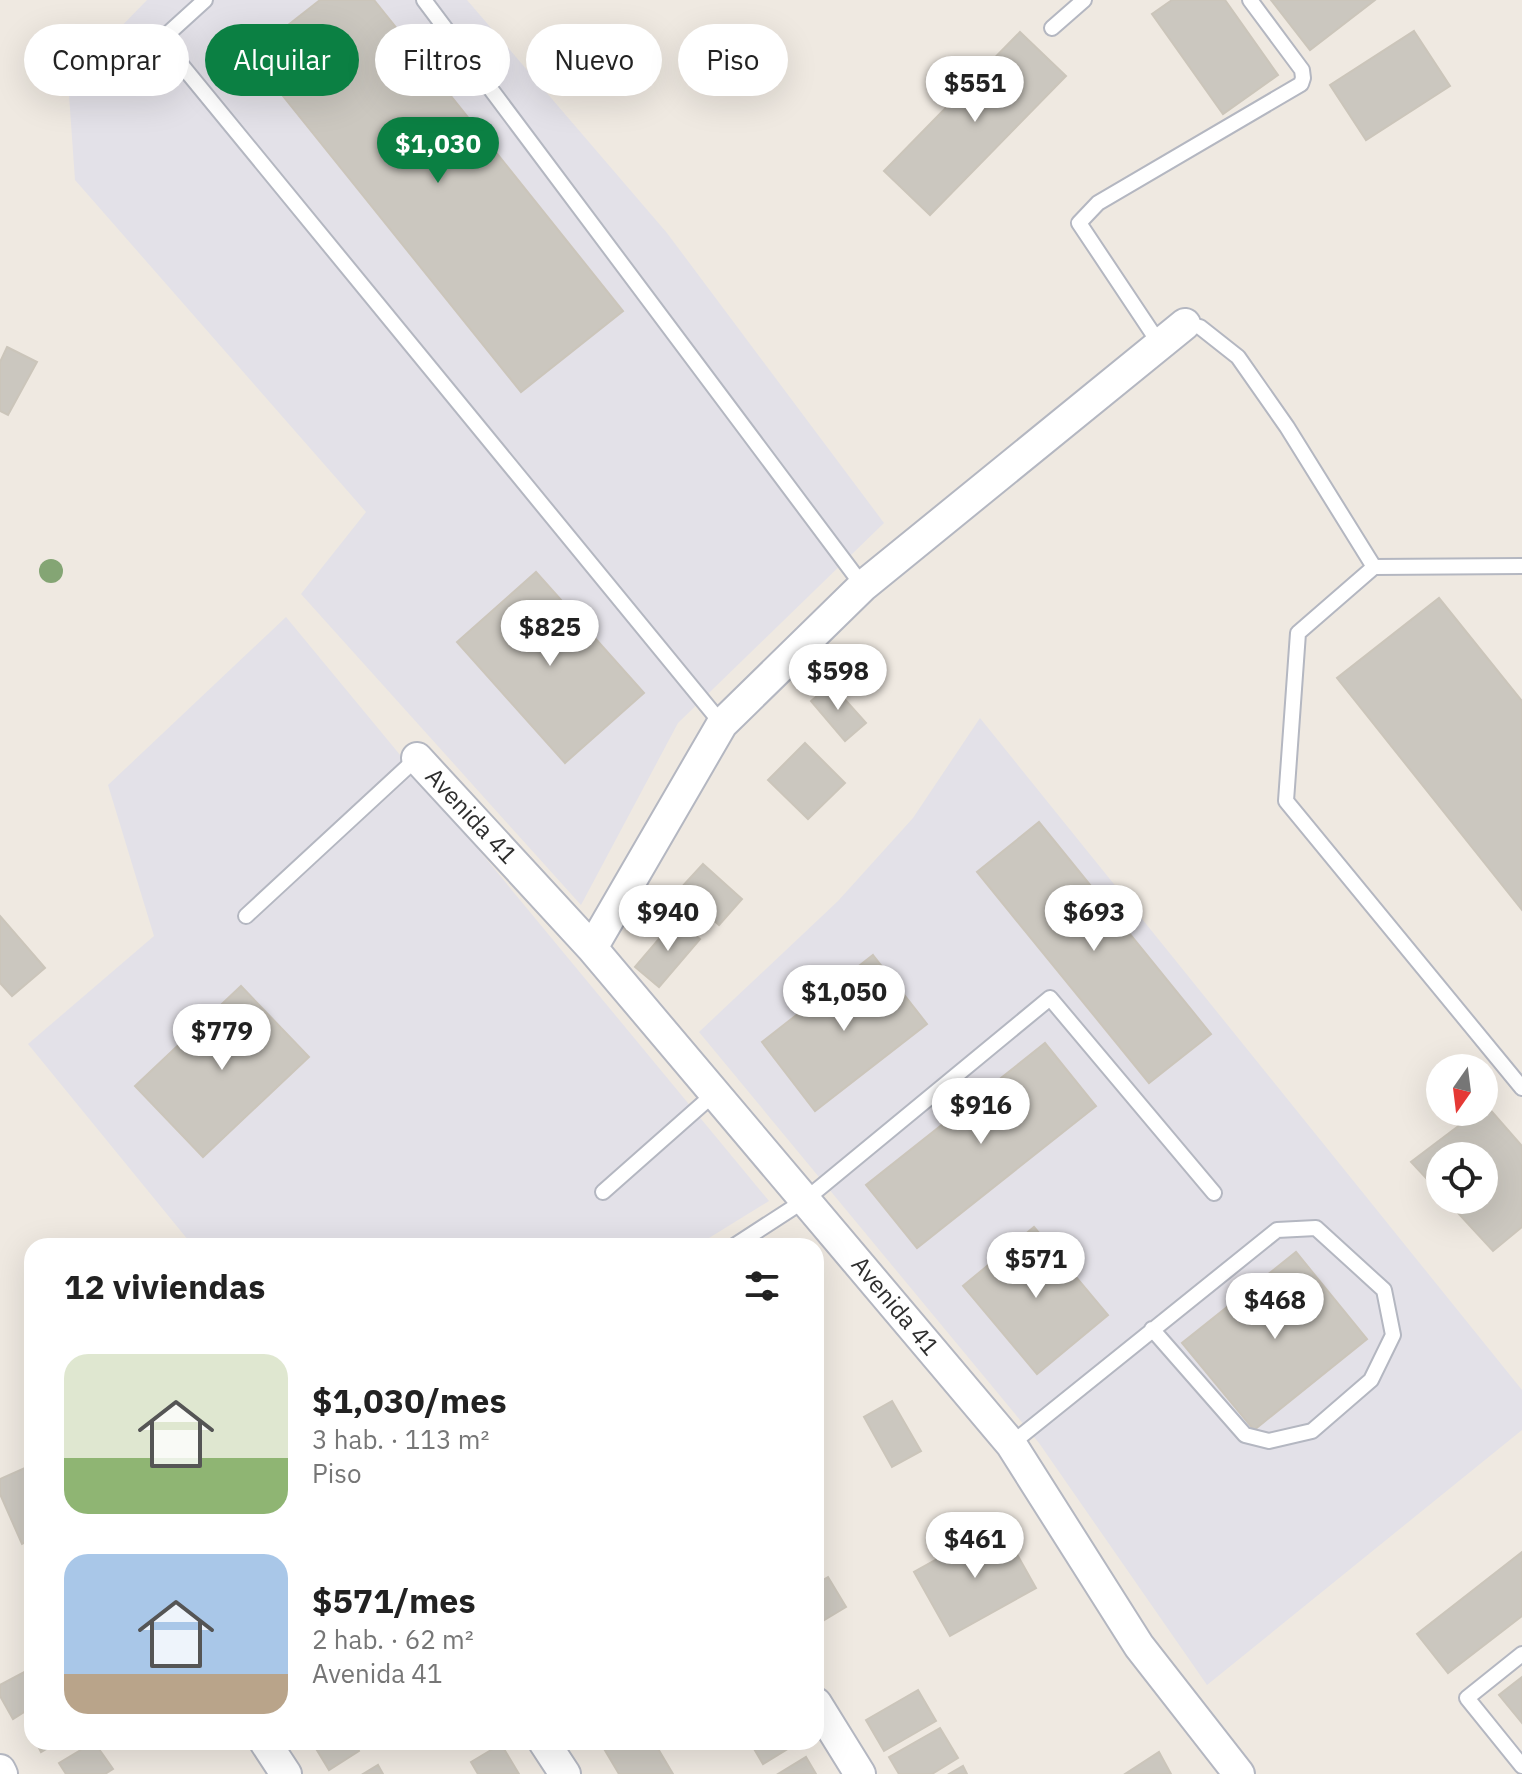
<!DOCTYPE html>
<html lang="es">
<meta charset="utf-8">
<style>
body{margin:0;font-family:"IBM Plex Sans",sans-serif;background:#f6f6f6;color:#222;height:100vh;display:flex;flex-direction:column;font-size:30px;white-space:nowrap}
*{box-sizing:border-box;margin:0}
p{font-size:26px;color:#767676}
.icon{flex:none;width:44px;height:44px;fill:none;stroke:currentColor;stroke-width:2;stroke-linecap:round;stroke-linejoin:round}
.map{position:relative;flex:1;overflow:hidden}
.sheet{position:absolute;left:24px;top:1238px;width:800px;height:512px;display:flex;flex-direction:column;background:#fff;border-radius:24px;box-shadow:0 8px 32px #0002}
.sheet>*{flex:none}
.banner{position:absolute;left:24px;top:24px;width:800px;height:72px;display:flex;gap:16px}
.needle{width:52px;rotate:194deg}
.controls{position:absolute;left:1426px;top:1054px;display:grid;gap:16px}
.controls a{display:grid;place-items:center;width:72px;height:72px;border-radius:50%;background:#fff;box-shadow:0 8px 32px #0002;font-size:40px}
.price{position:absolute;translate:-50% -68px;padding:0 18px;border-radius:28px;background:#fff;color:#222;font-size:26px;line-height:52px;filter:drop-shadow(0 2px 4px #0008)}
.price::after{content:'';position:absolute;left:50%;top:48px;width:24px;height:18px;margin-left:-12px;background:inherit;clip-path:polygon(0 0,100% 0,50% 100%)}
.price.current{background:#0b8043;color:#fff}
ul{padding:0;list-style:none}
li{display:flex;align-items:center;gap:24px;height:200px;padding:0 40px}
li span{display:grid;place-items:center;flex:none;width:224px;height:160px;border-radius:24px;color:#555}
li>.icon{margin-inline-start:auto}
span .icon{width:96px;height:96px;fill:#fffc;stroke-width:1}
li b{font-size:34px}
h2{display:flex;justify-content:space-between;align-items:center;height:96px;padding:0 40px;font-size:34px}
.pill{padding:0 28px;border-radius:36px;background:#fff;box-shadow:0 8px 32px #0002;font-size:28px;line-height:72px}
.pill.current{background:#0b8043;color:#fff}
.map>svg:first-child{display:block}
.industrial{fill:#e3e1e8}
.building{fill:#cbc7bf;stroke:#cbc5ba;stroke-width:2}
.lines{fill:none;stroke-linecap:round;stroke-linejoin:round}
.lane-casing{stroke:#b4b7c1;stroke-width:18}
.street-casing{stroke:#b4b7c1;stroke-width:34}
.lane{stroke:#fff;stroke-width:14}
.street{stroke:#fff;stroke-width:30}
.tree{fill:#84a574}
.labels{text-anchor:middle;stroke-width:7;stroke-linejoin:round;paint-order:stroke}
.street-label{font-size:24px;fill:#2e2e2e;stroke:#fff}
</style>
<div class="map">
<svg width="1522" height="1774" viewBox="0 0 1522 1774">
<rect width="100%" height="100%" fill="#efe9e1"/>
<path class="industrial" d="M147,0H467L667,233L884,523L678,723L581,905L301,594L366,512L75,180L68,81Z
M286,617L769,1201L696,1246H193L28,1044L154,936L108,785Z
M980,718L1522,1390V1430L1207,1685L1039,1443L699,1032L838,901L913,818Z"/>
<path class="building" d="M320,0H374L623,311L521,392L250,55Z
M1172,0H1225L1278,75L1223,114L1152,14Z
M1271,0H1375L1310,50Z
M1414,31L1450,86L1366,140L1330,85Z
M1020,32L1066,76L930,215L884,171Z
M7,347L37,362L8,415L0,411V362Z
M536,572L644,693L565,763L457,642Z
M1439,598L1522,701V910L1337,678Z
M831,684L866,723L845,741L811,701Z
M805,743L845,783L808,819L768,780Z
M1039,822L1211,1034L1149,1083L977,872Z
M703,864L742,899L719,925L680,889Z
M0,916L45,968L12,996L0,983Z
M676,919L700,939L659,987L635,967Z
M873,955L927,1024L815,1111L762,1042Z
M241,986L309,1057L203,1157L135,1086Z
M1045,1043L1096,1106L917,1248L866,1185Z
M1486,1105L1522,1146V1227L1493,1251L1446,1200H1484V1156H1440V1193L1411,1162L1477,1112H1484Z
M1034,1227L1108,1315L1037,1374L963,1286Z
M1296,1252L1367,1339L1254,1430L1182,1343Z
M892,1401L921,1451L892,1467L864,1417Z
M27,1467L32,1477V1539L22,1544L0,1494V1479Z
M1000,1524L1036,1588L950,1636L914,1572Z
M1522,1552V1616L1448,1673L1417,1634Z
M828,1577L846,1607L816,1625V1584Z
M32,1668V1707L13,1719L0,1696V1685Z
M1522,1677V1723L1499,1695Z
M918,1690L936,1721L884,1751L866,1720Z
M940,1728L958,1758L932,1774H899L889,1757Z
M36,1742H58L41,1752Z
M94,1742L113,1769L105,1774H66L59,1763Z
M312,1742H354L359,1751L329,1770Z
M600,1742H654L673,1774H619Z
M750,1742H799L763,1764Z
M501,1744L519,1774H478L471,1762Z
M1159,1752L1171,1774H1125Z
M806,1757L816,1774H778Z
M378,1765L383,1774H363Z
M963,1766L967,1774H949Z"/>
<g class="lines">
<g class="lane-casing">
<path id="lane" d="M205,0L161,40L722,724
M424,0L863,586
M1052,28L1084,0
M1185,324L1200,327L1238,357L1287,427L1374,567
M1159,343L1079,223L1098,203L1301,84L1303,78L1302,70L1250,0
M1522,566L1374,567L1298,633L1286,801L1522,1088
M246,916L417,758
M603,1192L715,1093
M734,1246L805,1200L1050,998L1214,1193
M1011,1444L1277,1230L1316,1228L1384,1290L1393,1335L1371,1380L1312,1431L1269,1441L1245,1435L1152,1329
M1522,1654L1467,1698L1522,1766"/>
</g>
<g class="street-casing">
<path id="street" d="M417,758L592,948L1011,1444L1139,1646L1239,1774
M592,948L722,724L863,586L1185,324
M816,1703L860,1774
M265,1742L286,1774
M544,1742L565,1774
M0,1770L2,1774"/>
</g>
<use href="#lane" class="lane"/>
<use href="#street" class="street"/>
</g>
<circle class="tree" cx="51" cy="571" r="12"/>
<g class="labels">
<g class="street-label">
<text transform="translate(471 816) rotate(47)" y="8">Avenida 41</text>
<text transform="translate(895 1306) rotate(50)" y="8">Avenida 41</text>
</g>
</g>
</svg>
<div class="controls">
<a><svg class="needle" viewBox="-14 -14 28 28"><path d="M0-13l5 13h-10z" fill="#e53935"/><path d="M0 13l5-13h-10z" fill="#767676"/></svg></a>
<a><svg class="icon" aria-label="locate" viewBox="0 0 24 24"><circle cx="12" cy="12" r="6"/><path d="M12 2v4M12 18v4M2 12h4M18 12h4"/></svg></a>
</div>
<b class="price" style="left:975px;top:124px">$551</b>
<b class="price current" style="left:438px;top:185px">$1,030</b>
<b class="price" style="left:550px;top:668px">$825</b>
<b class="price" style="left:838px;top:712px">$598</b>
<b class="price" style="left:668px;top:953px">$940</b>
<b class="price" style="left:1094px;top:953px">$693</b>
<b class="price" style="left:844px;top:1033px">$1,050</b>
<b class="price" style="left:222px;top:1072px">$779</b>
<b class="price" style="left:981px;top:1146px">$916</b>
<b class="price" style="left:1036px;top:1300px">$571</b>
<b class="price" style="left:1275px;top:1341px">$468</b>
<b class="price" style="left:975px;top:1580px">$461</b>
<div class="banner">
<a class="pill">Comprar</a>
<a class="pill current">Alquilar</a>
<a class="pill">Filtros</a>
<a class="pill">Nuevo</a>
<a class="pill">Piso</a>
</div>
<section class="sheet">
<h2>12 viviendas<svg class="icon" aria-label="filters" viewBox="0 0 24 24"><path d="M4 7h16M4 17h16"/><circle cx="9" cy="7" r="2"/><circle cx="15" cy="17" r="2"/></svg></h2>
<ul>
<li><span style="background:linear-gradient(#dfe7d0 65%,#8fb573 0)"><svg class="icon" aria-label="home" viewBox="0 0 24 24"><path d="M3 11l9-7 9 7M6 9v11h12V9"/></svg></span><div><b>$1,030/mes</b><p>3 hab. · 113 m²</p><p>Piso</p></div></li>
<li><span style="background:linear-gradient(#a9c7e8 75%,#b9a48a 0)"><svg class="icon" aria-label="home" viewBox="0 0 24 24"><path d="M3 11l9-7 9 7M6 9v11h12V9"/></svg></span><div><b>$571/mes</b><p>2 hab. · 62 m²</p><p>Avenida 41</p></div></li>
</ul>
</section>
</div>
